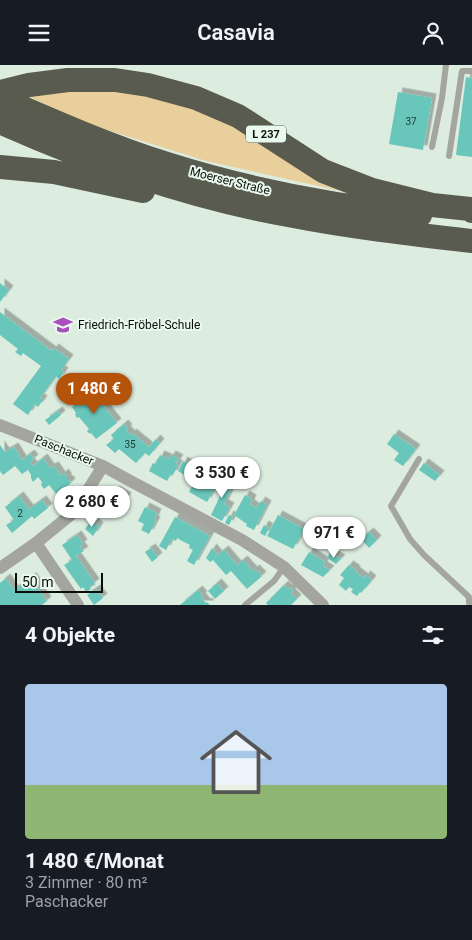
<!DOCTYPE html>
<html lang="de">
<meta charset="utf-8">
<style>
body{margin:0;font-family:Roboto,sans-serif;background:#242831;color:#f1f3f6;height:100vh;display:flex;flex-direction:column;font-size:19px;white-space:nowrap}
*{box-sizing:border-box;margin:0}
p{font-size:16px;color:#9ea1a6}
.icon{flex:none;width:28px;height:28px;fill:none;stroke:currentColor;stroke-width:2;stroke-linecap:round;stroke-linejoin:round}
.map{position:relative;height:540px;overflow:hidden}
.sheet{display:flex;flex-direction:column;background:#171b24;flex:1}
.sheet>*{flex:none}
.scale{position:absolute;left:15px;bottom:12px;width:88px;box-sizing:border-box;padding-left:5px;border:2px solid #090e0a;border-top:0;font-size:14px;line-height:18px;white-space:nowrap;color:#090e0a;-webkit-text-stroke:4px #eaf9ed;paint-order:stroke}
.price{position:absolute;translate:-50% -42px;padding:0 11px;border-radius:18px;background:#fff;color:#222;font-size:16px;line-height:32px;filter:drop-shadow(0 1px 2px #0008)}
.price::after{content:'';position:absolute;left:50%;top:30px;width:15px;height:11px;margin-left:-8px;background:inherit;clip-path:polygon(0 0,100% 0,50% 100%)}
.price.current{background:#b45309;color:#fff}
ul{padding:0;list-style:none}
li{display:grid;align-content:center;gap:10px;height:265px;padding:0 25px}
li span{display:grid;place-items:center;height:155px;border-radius:5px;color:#555}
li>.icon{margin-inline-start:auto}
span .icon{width:90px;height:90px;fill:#fffc;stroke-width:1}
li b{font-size:21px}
h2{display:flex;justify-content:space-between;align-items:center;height:60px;padding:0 25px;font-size:21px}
header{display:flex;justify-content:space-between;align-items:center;height:65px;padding:0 25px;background:#171b24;font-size:22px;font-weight:600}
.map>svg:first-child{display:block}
.green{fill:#e8cf9c}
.building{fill:#69c6ba;filter:url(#shadow)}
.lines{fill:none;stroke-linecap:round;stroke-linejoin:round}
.lane{stroke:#a4a59e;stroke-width:6}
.street{stroke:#a4a59e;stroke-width:12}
.highway{stroke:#585b4d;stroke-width:24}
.labels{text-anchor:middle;stroke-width:4;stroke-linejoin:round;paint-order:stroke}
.number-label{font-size:10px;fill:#213c36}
.shield{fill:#eaf9ed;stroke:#4c544e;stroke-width:1}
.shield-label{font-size:11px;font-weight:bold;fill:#090e0a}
.street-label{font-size:12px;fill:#090e0a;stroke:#eaf9ed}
.poi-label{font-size:12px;fill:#090e0a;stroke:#eaf9ed;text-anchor:start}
</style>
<header><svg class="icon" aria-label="menu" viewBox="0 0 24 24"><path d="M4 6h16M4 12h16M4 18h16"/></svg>Casavia<svg class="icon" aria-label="person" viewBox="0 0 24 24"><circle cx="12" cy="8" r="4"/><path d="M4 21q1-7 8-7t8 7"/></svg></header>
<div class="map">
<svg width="472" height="540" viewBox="0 0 472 540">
<defs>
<filter id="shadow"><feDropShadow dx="4.5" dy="-4.5" stdDeviation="0" flood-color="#0004"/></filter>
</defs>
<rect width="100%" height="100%" fill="#dcecdf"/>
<path class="green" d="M109,23L164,29L239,59L350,128L206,96L88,59L29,32L67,25Z"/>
<path class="building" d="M466,12L472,13V92L456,90Z
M398,27L432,33L423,85L389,79Z
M0,218L9,225L0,237Z
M0,247L52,286L54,283L69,294L61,305L64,307L59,314L56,311L40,333L43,335L38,342L35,339L28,350L13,339L41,301L23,288L21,291L15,287L18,284L0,270Z
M92,326L117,358L96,374L91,368L90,369L87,366L89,364L79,352L77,353L75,349L76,348L72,342Z
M58,346L61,350L49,360L45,355Z
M124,359L128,364L126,365L131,370L132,368L149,382L156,374L160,378L149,391L145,388L136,398L119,384L115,388L106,380L114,374L111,370Z
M394,369L416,384L403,401L394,395L399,388L387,379Z
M0,380L5,387L14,382L22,395L30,389L34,394L30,397L33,401L43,393L50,403L54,401L55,402L61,411L64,408L67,412V415H69L71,418L57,430L49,420L44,424L41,420L42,417L38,412L33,417L31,413V410L28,405L22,409L15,401L3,410L0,406Z
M160,390L169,394L171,390L179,394L176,398L178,400L173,410L171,409L167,416L149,406L153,398L155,399Z
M183,396L192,401L186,411L178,406Z
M424,398L440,410L435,416L419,405Z
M227,406L232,409L225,422L231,425L224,439L230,442L222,456L211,450L221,429L216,427Z
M197,412L204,416L205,414L211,417L208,421L214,425L207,437L189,427Z
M115,425L127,432L123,438L125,439L118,451L110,447L113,441L107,438Z
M245,430L252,434L250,439L256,443L261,436L267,440L254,465L246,461L247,459L234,450Z
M19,431L29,444L42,435L48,443L34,454L32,451L12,468L6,460L14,455L5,442Z
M145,442L157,448L154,455L156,456L149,469L141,465L144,459L138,456Z
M229,450L233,452L229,460L225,458Z
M278,450L304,464L293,484L267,471Z
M175,452L210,471L194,500L187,496L193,485L189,483L190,480L184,477L177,473L176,476L172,474L166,485L159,481Z
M92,455L99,462L93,471L85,464Z
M264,460L269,463L265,471L260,468Z
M369,467L377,475L369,483L361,474Z
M77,470L83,479L80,481L84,486L76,491L95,518L90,522L91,524L86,527L83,522L81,524L64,500L72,495L62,480Z
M151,483L158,492L152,497L145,487Z
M212,483L218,490L224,485L237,500L243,495L253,506L255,504L262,511L247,524L231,506L226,510L213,495L210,497L206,493Z
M309,487L325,497L323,501L330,505L323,512L301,500Z
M330,488L341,494L336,499L327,493Z
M349,500L356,505L355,506L364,513L366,510L372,515L361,528L360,527L357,531L351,527L353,524L349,522L346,526L339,520L344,513L340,510Z
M32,512L38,520L36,521L47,536L42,540H0V518L6,513L14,525Z
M217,518L224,526L215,534L208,526Z
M284,520L288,524L290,522L293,526L291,528L297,534L291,540H268L266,538Z
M96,524L103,533L94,540L87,530Z
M198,525L203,531L201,532L206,538L207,537L210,540H180Z"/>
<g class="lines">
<path class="lane" d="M432,82L442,33L446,0
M449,91L462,6H472
M419,394L391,441L410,474L424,490L469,532V538L472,540
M245,540L274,516L284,502"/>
<path class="street" d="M0,360L103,401L134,418L242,475L284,502L323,540
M36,478L78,540
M0,503L36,478L74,447L103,401"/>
<path class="highway" d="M0,27L29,20L68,15H115L148,20L196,33L238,51L323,106L372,125L432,140L470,144L472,146
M0,33C55,57 110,81 167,99C249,125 334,141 420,150
M0,57C92,98 189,132 288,150C349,162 410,169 472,176
M0,102L54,107L143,126"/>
</g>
<defs>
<g id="school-bare" transform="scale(1.5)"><path d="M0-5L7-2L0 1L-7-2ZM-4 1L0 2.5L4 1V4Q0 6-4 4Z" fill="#a750be" stroke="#eaf9ed" stroke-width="2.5" paint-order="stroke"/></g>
</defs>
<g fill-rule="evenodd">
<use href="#school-bare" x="63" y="260"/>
</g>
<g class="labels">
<g class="number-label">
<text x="411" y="60">37</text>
<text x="130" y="383">35</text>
<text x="20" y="452">2</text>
</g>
<rect class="shield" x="246" y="60.5" width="40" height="17" rx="4"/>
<g class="shield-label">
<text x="266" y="73">L 237</text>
</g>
<g class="street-label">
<text transform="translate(230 116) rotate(14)" y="4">Moerser Straße</text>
<text transform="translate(64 385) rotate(22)" y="4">Paschacker</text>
</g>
<g class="poi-label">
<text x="78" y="264">Friedrich-Fröbel-Schule</text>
</g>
</g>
</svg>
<div class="scale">50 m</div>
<b class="price current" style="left:94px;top:350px">1 480 €</b>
<b class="price" style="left:222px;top:434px">3 530 €</b>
<b class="price" style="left:92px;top:463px">2 680 €</b>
<b class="price" style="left:334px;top:494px">971 €</b>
</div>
<section class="sheet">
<h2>4 Objekte<svg class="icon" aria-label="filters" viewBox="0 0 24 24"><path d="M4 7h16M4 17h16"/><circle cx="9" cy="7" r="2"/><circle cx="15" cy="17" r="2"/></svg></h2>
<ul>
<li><span style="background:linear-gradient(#a9c7e8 65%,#8fb573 0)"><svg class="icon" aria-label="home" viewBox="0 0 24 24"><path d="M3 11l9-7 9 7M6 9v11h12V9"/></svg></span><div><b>1 480 €/Monat</b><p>3 Zimmer · 80 m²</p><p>Paschacker</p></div></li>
</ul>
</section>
